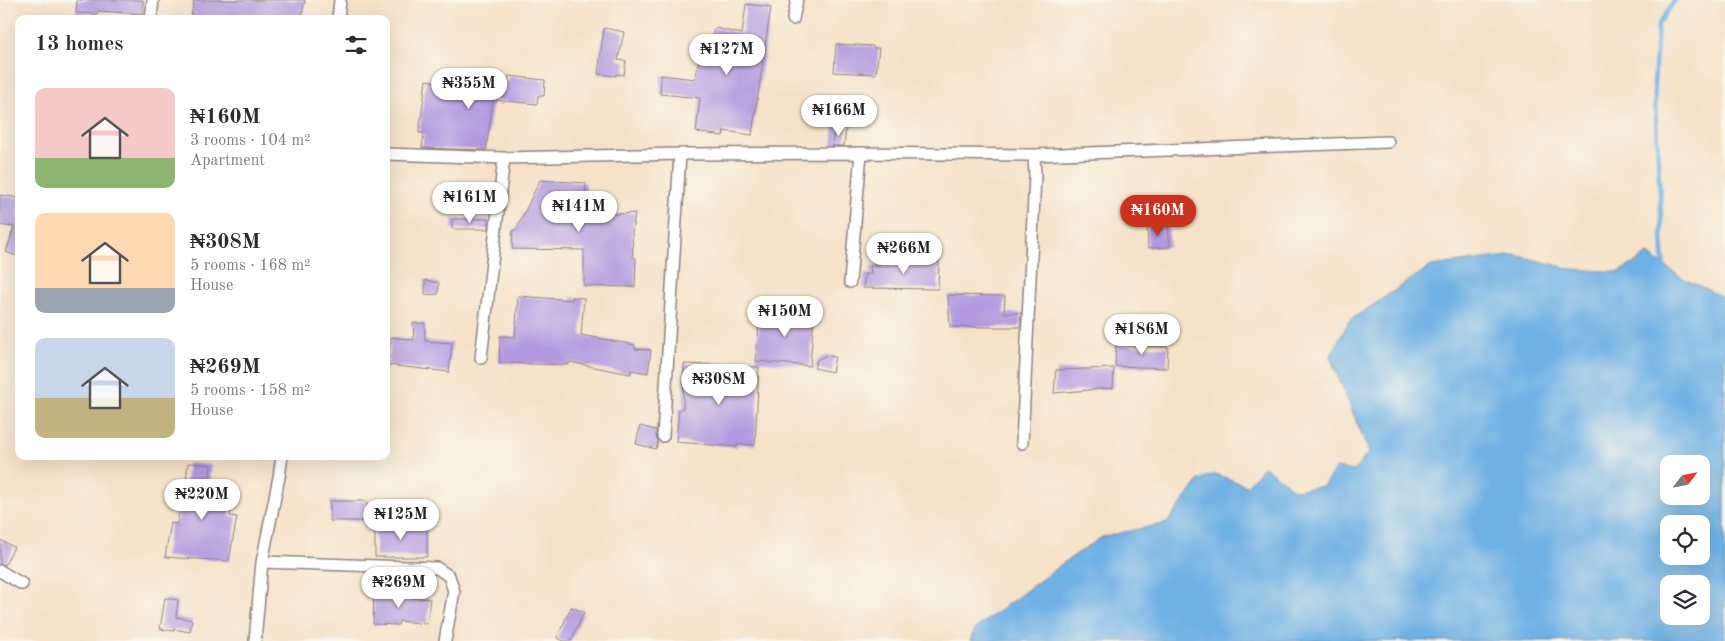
<!DOCTYPE html>
<meta charset="utf-8">
<style>
body{margin:0;font-family:"Old Standard TT",serif;background:#f2f2f3;color:#2b2b33;height:100vh;display:flex;flex-direction:column;font-size:19px;white-space:nowrap}
*{box-sizing:border-box;margin:0}
p{font-size:16px;color:#7c7c81}
.icon{flex:none;width:28px;height:28px;fill:none;stroke:currentColor;stroke-width:2;stroke-linecap:round;stroke-linejoin:round}
.map{position:relative;flex:1;overflow:hidden}
.panel{position:absolute;left:15px;top:15px;width:375px;height:445px;display:flex;flex-direction:column;background:#fff;border-radius:10px;box-shadow:0 5px 20px #0002}
.panel>*{flex:none}
.needle{width:32px;rotate:58deg}
.tools{position:absolute;left:1660px;top:455px;display:grid;gap:10px}
.tools a{display:grid;place-items:center;width:50px;height:50px;border-radius:10px;background:#fff;box-shadow:0 5px 20px #0002;font-size:25px}
.price{position:absolute;translate:-50% -42px;padding:0 11px;border-radius:18px;background:#fff;color:#222;font-size:16px;line-height:32px;filter:drop-shadow(0 1px 2px #0008)}
.price::after{content:'';position:absolute;left:50%;top:30px;width:15px;height:11px;margin-left:-8px;background:inherit;clip-path:polygon(0 0,100% 0,50% 100%)}
.price.active{background:#c8321e;color:#fff}
ul{padding:0;list-style:none}
li{display:flex;align-items:center;gap:15px;height:125px;padding:0 20px}
li span{display:grid;place-items:center;flex:none;width:140px;height:100px;border-radius:10px;color:#555}
li>.icon{margin-inline-start:auto}
span .icon{width:60px;height:60px;fill:#fffc;stroke-width:1}
li b{font-size:21px}
h2{display:flex;justify-content:space-between;align-items:center;height:60px;padding:0 20px;font-size:21px}
.map>svg:first-child{display:block}
.water{fill:#6fb1e4;stroke:#486a90;fill-rule:evenodd}
.lines{fill:none;stroke-linecap:round;stroke-linejoin:round}
.stream{stroke:#6fb1e4;stroke-width:4.5}
.building{fill:#b39ae0}
.minor-casing{stroke:#8c8282;stroke-width:14}
.minor{stroke:#fff;stroke-width:11}
</style>
<div class="map">
<svg width="1725" height="641" viewBox="0 0 1725 641">
<rect width="100%" height="100%" fill="#fbf7ec"/>
<filter id="ink" filterUnits="userSpaceOnUse"><feTurbulence type="fractalNoise" baseFrequency=".02" numOctaves="2"/><feDisplacementMap in="SourceGraphic" scale="10" xChannelSelector="R" yChannelSelector="G"/><feConvolveMatrix kernelMatrix="1 2 1 2 8 2 1 2 1" color-interpolation-filters="sRGB"/></filter>
<filter id="wash" filterUnits="userSpaceOnUse"><feTurbulence type="fractalNoise" baseFrequency=".0096" numOctaves="4" result="noise"/><feDisplacementMap in="SourceGraphic" scale="20" xChannelSelector="R" yChannelSelector="G"/><feGaussianBlur stdDeviation="1.12" result="paint"/><feColorMatrix in="noise" values="0 0 0 0 0 0 0 0 0 0 0 0 0 0 0 0 0 1.4 0 .05"/><feComposite in="paint" operator="in"/></filter>
<g filter="url(#wash)">
<rect width="100%" height="100%" fill="#f5e2c8"/>
<path class="water" d="M1648,254L1684,279L1725,298V641H970L976,628L1062,564L1102,537L1167,523L1200,479L1216,474L1247,486L1264,466L1295,490L1323,486L1336,468L1354,471L1369,452L1330,357L1349,321L1431,266L1515,255L1572,269L1620,272ZM1669,464H1701V496H1669ZM1669,524H1701V556H1669ZM1669,584H1701V616H1669Z"/>
<g class="lines">
<path class="stream" d="M1664,270L1654,84L1658,25L1675,0"/>
</g>
<g id="blocks">
<path class="building" d="M77,0H143V14L98,11L97,14L76,13Z
M194,0H305L301,19H208L191,16Z
M746,4L771,7L752,135L724,131L723,136L696,132L700,98L660,94L661,75L695,79L703,39H710L715,28L742,34Z
M604,28L624,32L618,60L626,61L624,75L616,74V76L598,74Z
M836,44L873,46V48H879L876,74L834,72Z
M466,76L508,82L509,76L545,80L544,96H538L537,104L493,100L486,150L422,148L424,133H419L426,80L465,86Z
M834,127L846,128L844,146H832Z
M540,180L586,183L584,216L635,213L632,232L633,258H636L635,287L584,286V250L512,249L513,230H516Z
M0,195L19,198V257L6,252L14,227L0,225Z
M452,219H489L488,229H452Z
M1168,225L1170,247L1148,248L1147,227Z
M939,260L938,289L863,288L865,274H871L870,266H879V261Z
M425,280L439,283L438,294L425,295Z
M948,295L1005,296L1004,313H1021L1020,327H950Z
M518,296L572,300V297L584,298L581,335L635,345V349L651,350L648,373L631,370L630,374L569,362V365L499,363L500,336L515,337Z
M760,311L814,316L810,366L756,361Z
M413,323H425V341L452,343L449,372L388,365L391,337L414,340Z
M1116,345L1168,347L1167,368L1115,366Z
M826,355L835,357L832,372L814,368L817,360Z
M684,364L759,367L755,445L737,444V447L676,442L679,409H683Z
M1114,368L1113,388L1054,393L1056,370Z
M640,426L656,430V436L658,441L656,449L636,444Z
M188,463L211,465L208,496L232,499L230,516L237,517L229,561L165,557L171,523L177,524L182,492H185Z
M330,501H367V521H330Z
M375,525H427V557H375Z
M0,540L14,547L5,565L0,564Z
M374,591H399V596L430,599L427,624L399,621L398,625L373,624Z
M165,598L178,600L176,617L192,620L190,632L174,629V631L160,629Z
M571,607L584,612L571,641H564L557,638Z"/>
</g>
</g>
<g filter="url(#ink)">
<use href="#blocks" fill-opacity="0" stroke="#8c8282" stroke-width="1"/>
<g class="lines">
<g class="minor-casing">
<path id="minor" d="M151,19L153,0
M338,19L340,0
M793,19L797,0
M386,154L504,158L680,154L663,436
M680,154L861,153L1034,155L1035,176L1022,443
M1034,155L1388,142
M850,282L861,153
M481,358L504,158
M262,562L437,568L449,576L454,591L445,641
M0,571L22,584
M255,641L262,562L279,477L282,456"/>
</g>
<use href="#minor" class="minor"/>
</g>
</g>
</svg>
<div class="tools">
<a><svg class="needle" viewBox="-14 -14 28 28"><path d="M0-13l5 13h-10z" fill="#e53935"/><path d="M0 13l5-13h-10z" fill="#7c7c81"/></svg></a>
<a><svg class="icon" aria-label="locate" viewBox="0 0 24 24"><circle cx="12" cy="12" r="6"/><path d="M12 2v4M12 18v4M2 12h4M18 12h4"/></svg></a>
<a><svg class="icon" aria-label="layers" viewBox="0 0 24 24"><path d="M12 4l9 5-9 5-9-5zM3 14l9 5 9-5"/></svg></a>
</div>
<b class="price" style="left:727px;top:76px">₦127M</b>
<b class="price" style="left:469px;top:110px">₦355M</b>
<b class="price" style="left:839px;top:137px">₦166M</b>
<b class="price" style="left:470px;top:224px">₦161M</b>
<b class="price" style="left:579px;top:233px">₦141M</b>
<b class="price active" style="left:1158px;top:237px">₦160M</b>
<b class="price" style="left:904px;top:275px">₦266M</b>
<b class="price" style="left:785px;top:338px">₦150M</b>
<b class="price" style="left:1142px;top:356px">₦186M</b>
<b class="price" style="left:719px;top:406px">₦308M</b>
<b class="price" style="left:202px;top:521px">₦220M</b>
<b class="price" style="left:401px;top:541px">₦125M</b>
<b class="price" style="left:399px;top:609px">₦269M</b>
<section class="panel">
<h2>13 homes<svg class="icon" aria-label="filters" viewBox="0 0 24 24"><path d="M4 7h16M4 17h16"/><circle cx="9" cy="7" r="2"/><circle cx="15" cy="17" r="2"/></svg></h2>
<ul>
<li><span style="background:linear-gradient(#f6c9c9 70%,#8fb573 0)"><svg class="icon" aria-label="home" viewBox="0 0 24 24"><path d="M3 11l9-7 9 7M6 9v11h12V9"/></svg></span><div><b>₦160M</b><p>3 rooms · 104 m²</p><p>Apartment</p></div></li>
<li><span style="background:linear-gradient(#ffd9b3 75%,#9aa5b1 0)"><svg class="icon" aria-label="home" viewBox="0 0 24 24"><path d="M3 11l9-7 9 7M6 9v11h12V9"/></svg></span><div><b>₦308M</b><p>5 rooms · 168 m²</p><p>House</p></div></li>
<li><span style="background:linear-gradient(#c9d6e8 60%,#c2b280 0)"><svg class="icon" aria-label="home" viewBox="0 0 24 24"><path d="M3 11l9-7 9 7M6 9v11h12V9"/></svg></span><div><b>₦269M</b><p>5 rooms · 158 m²</p><p>House</p></div></li>
</ul>
</section>
</div>
